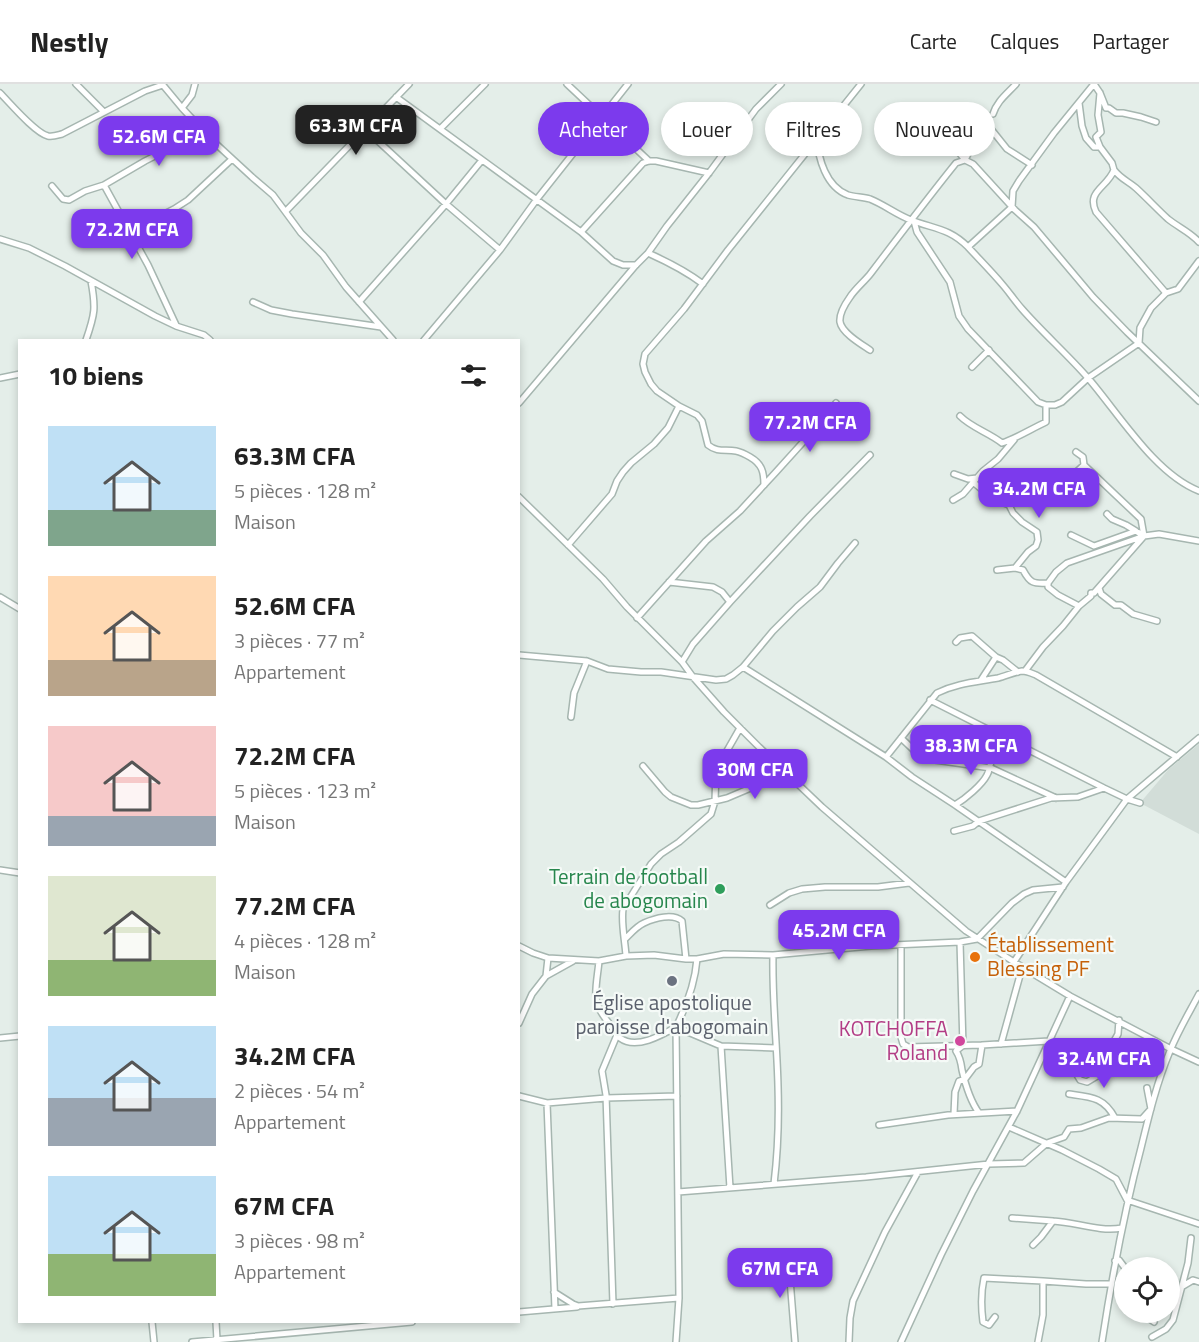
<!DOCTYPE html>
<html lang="fr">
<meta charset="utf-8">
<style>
body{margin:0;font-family:"Titillium Web",sans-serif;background:#f6f6f6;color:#222;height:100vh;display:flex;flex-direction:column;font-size:22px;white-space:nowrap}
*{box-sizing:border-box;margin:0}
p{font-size:20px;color:#767676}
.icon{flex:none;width:33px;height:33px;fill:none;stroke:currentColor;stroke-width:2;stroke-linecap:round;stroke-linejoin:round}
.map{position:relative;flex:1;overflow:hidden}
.details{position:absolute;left:18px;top:255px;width:502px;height:984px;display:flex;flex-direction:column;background:#fff;border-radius:0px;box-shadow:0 3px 9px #0003}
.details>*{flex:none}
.banner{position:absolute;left:538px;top:18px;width:570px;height:54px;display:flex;gap:12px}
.fabs{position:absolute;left:1114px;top:1173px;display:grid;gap:12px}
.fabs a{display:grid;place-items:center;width:66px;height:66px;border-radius:50%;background:#fff;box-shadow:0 3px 9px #0003;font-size:30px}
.price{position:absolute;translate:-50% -51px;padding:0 14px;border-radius:12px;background:#7c3aed;color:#fff;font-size:20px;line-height:39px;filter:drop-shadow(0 2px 3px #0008)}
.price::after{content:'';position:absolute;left:50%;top:36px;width:18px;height:14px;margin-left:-9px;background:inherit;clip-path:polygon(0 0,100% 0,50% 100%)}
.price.selected{background:#222;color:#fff}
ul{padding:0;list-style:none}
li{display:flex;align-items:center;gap:18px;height:150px;padding:0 30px}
li span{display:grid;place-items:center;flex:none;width:168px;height:120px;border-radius:0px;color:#555}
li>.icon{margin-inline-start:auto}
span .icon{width:72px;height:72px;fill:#fffc;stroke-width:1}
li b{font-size:26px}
h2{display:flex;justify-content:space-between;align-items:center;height:72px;padding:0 30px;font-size:26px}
.tag{padding:0 21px;border-radius:27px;background:#fff;box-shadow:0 3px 9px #0003;font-size:21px;line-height:54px}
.tag.selected{background:#7c3aed;color:#fff}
header{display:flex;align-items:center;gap:36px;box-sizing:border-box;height:84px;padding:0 30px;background:#fff;border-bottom:2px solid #e0e0e0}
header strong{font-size:28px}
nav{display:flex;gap:33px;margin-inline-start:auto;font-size:21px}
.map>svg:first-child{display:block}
.built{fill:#d2ddd8}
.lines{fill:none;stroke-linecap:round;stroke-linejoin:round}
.minor-casing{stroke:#a6b6b0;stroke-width:8}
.minor{stroke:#fff;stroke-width:5}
.leisure-dot{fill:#2e9e5b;stroke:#f5faf7;stroke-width:2}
.food-dot{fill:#e8710a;stroke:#f5faf7;stroke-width:2}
.worship-dot{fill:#6b7280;stroke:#f5faf7;stroke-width:2}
.hotel-dot{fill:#d1479c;stroke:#f5faf7;stroke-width:2}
.labels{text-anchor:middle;stroke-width:4.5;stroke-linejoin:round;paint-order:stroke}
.leisure-label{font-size:21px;fill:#27864d;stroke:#f5faf7;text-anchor:end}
.food-label{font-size:21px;fill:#c56008;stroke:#f5faf7;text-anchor:start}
.worship-label{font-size:21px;fill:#5b616d;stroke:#f5faf7}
.hotel-label{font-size:21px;fill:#b23c85;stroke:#f5faf7;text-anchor:end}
</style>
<header>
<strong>Nestly</strong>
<nav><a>Carte</a><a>Calques</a><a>Partager</a></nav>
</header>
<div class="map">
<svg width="1199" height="1258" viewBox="0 0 1199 1258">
<rect width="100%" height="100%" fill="#e4eee9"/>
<path class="built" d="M1199,660V750L1140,719L1168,686Z"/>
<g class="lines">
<g class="minor-casing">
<path id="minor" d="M76,0L104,28
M162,0L182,24L214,58L252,93L273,111L301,149L323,171L346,203L393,256
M567,0L649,77
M1094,0L1100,9L1106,24H1109L1116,29H1123L1141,33L1156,38
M0,9C10,19 35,49 48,52C53,53 58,51 62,50L145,7L163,1
M1100,9L1098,31L1101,48L1096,53L1100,63L1112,79L1114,86C1107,104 1086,107 1096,128L1166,209
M396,13L581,148L613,177L623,181H636
M1079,19L1082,42L1086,54L1094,63H1100
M182,24L192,11L195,0
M993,30C997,17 1007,10 1016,0
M983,35L1007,65L1032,81
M365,45L446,120L500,166
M440,45L485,0
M817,54C818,74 826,103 848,111C855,113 863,113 870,115C885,121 897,131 911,136C934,145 949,144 968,163C979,175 991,187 1002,200C1009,208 1015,217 1022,225C1043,249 1067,270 1088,294C1119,330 1155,390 1199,407
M953,61L965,76L976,54L982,48V43
M1114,86C1121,95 1128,97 1136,104C1147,114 1157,125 1168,135C1178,143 1190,148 1199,158
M104,101L148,181L176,241
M52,102L63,115L69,116L85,107L104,101L145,77L204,47
M286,127L409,0
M914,137L917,148L950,198L959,232L968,245L1038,318L1046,321H1055L1062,318L1088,294L1139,259L1140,244L1151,224L1166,209L1178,205L1199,177
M129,148L174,125L188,116L232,75
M581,148L643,79L649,77H656L709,89
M0,155L29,164L65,182L155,232L176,242L204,251L210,256
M968,163L1012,123L1013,107L1019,97L1054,49L1094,0
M648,169C668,178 686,187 703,200
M253,218L271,226L292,230L381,243
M359,218L446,120L482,76
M86,256C95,230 96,224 91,197
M424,256L500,166L537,115L628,0
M870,266C861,260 842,249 840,238C839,230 845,220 850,213C856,204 865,197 871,189C899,152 927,115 956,79L965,76L973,80L1015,126L1034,143L1093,213L1127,248L1199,317
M972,283L989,266
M0,294L20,290
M519,319L636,181L648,169L667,142L709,89L756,25L781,0
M960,332C972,344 988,348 1002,359C1017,354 1031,345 1046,338V321
M1076,368L1083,373L1084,381
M954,390L968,395L977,394
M973,398L998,419H1004L1009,421L1013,429L1022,438L1037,448L1038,456L1036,462L1028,468L1015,484L1023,486C1030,499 1033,500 1048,499
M764,401C764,388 762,380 750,373C745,370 741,368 736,367C725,365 718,369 708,361L702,337L697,331L679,322L657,307L651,300L645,288L643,280L645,270L684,225L728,166L861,0
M1041,408L1053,409L1084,381L1141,435L1144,452L1126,441L1112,435L1107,430
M519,413L603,495L627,523L682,578L693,593L724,628L759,663L822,723L966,847L1014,878L1070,912L1171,965L1199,978
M953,416L963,410L983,387L998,375L1014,356
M1071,451L1094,462L1136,447
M568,461L612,410L617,397L623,388L631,379L654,360L668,344L679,322
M997,486L1015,484
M669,498L713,503L722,508L730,518
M1048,499L1056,488L1067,479L1144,452L1159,450L1199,457
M1099,504L1101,510L1115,521H1121L1133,530L1157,537
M0,513L20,525
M1079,522L1091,512V509H1094L1144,452
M637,534L706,457L740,427L776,388L823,336L836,319
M956,558L960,554L972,552L996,573
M519,571L587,577L608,585L641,588H661L716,596L726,595L733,591L743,583L773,547L797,523L820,503L838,479L855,459
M682,578L693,560L730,518L810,432L870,371
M743,583L886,673L912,693L955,721L1066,798
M1025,587L1043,563L1063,542L1079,522L1058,511L1048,503V499
M981,596L996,573L1003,576L1018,588
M930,616L1104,704L1127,715L1140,719
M571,633L574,609L587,577
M901,654L918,670L928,675L991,684L1056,714
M886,673L937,609C957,599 977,598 998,594C1006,592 1014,588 1022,587C1027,587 1031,589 1036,591L1177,673
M643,682L665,708L671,713L691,721H698L727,714L786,689
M955,721C965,715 982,701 987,691C990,686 989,680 993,674C998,667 1005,662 1010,656
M954,747L973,742L979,737L1051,714L1078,713L1104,704
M0,786L20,789
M770,821L789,809L802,805L825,803H878L909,799
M625,855C631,849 637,842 644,839C655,834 673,829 682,837L686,875
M960,858L963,962
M901,861V953L903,960L908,963L982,961L1049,957
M519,862L533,869L548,874L599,877L626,872L654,871L686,875H697L724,870L773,871L871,862L960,858L977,855L1012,819L1024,810L1033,806L1063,803
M773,871C772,915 777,959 778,1002C779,1035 778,1067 774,1100
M626,872C625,856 621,840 623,825L651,780L661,770L679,758L711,730L715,717L716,686L740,644
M599,877C598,889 595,902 596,914C597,924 603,932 609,939C612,944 615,950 620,954C636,966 662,951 676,943C687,921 695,900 697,875
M1014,878L1066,798L1127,715L1199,654
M546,892L548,874
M519,939L532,910L546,892L573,877
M0,954L20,952
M1001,960L1022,884
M721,962L730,1104
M961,963L956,967C960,973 961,978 962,986C965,999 971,1018 979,1029
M1074,986L1080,996L1087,998L1097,992L1106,978L1108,968L1118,950L1119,936
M1069,1010C1091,1013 1104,1013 1115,1034
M519,1012L547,1019L606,1014L677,1012
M547,1019L555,1225
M954,1030L955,1008L959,997L965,995L974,983L979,980L982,961
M879,1041L948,1031L1017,1027
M1009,1043L1062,1066L1099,1085L1116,1095L1127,1116L1199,1140
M678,1108L866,1093L989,1080L1024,1079L1047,1059L1064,1053L1069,1045L1081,1044L1109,1034L1142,1035L1151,1025L1147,1004
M1012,1134L1053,1137
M1033,1161L1041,1153L1053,1137C1076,1138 1098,1148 1122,1144
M788,1170L795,1258
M1115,1177L1119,1176L1125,1184
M1183,1202L1193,1196L1199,1198
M554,1208L573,1220L578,1222L679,1214
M613,1220L606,1011L602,987L617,951
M519,1228L577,1223
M1142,1228L1143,1231L1154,1238
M995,1233L989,1241L983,1238C981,1223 981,1208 984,1194L1043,1197L1086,1200H1111
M152,1238L154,1258
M216,1238L217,1256
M1152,1253L1166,1245L1173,1236L1188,1179L1191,1154
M192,1258L412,1238
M676,1258L679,1214L676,943L721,962L776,964
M849,1258L850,1234L853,1217L885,1148L918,1088
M901,1258L941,1171L973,1107L1017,1027L1070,912
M1038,1258L1043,1231V1197
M1102,1258C1112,1193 1124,1128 1141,1064C1149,1031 1157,998 1170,967C1178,947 1189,929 1199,910"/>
</g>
<use href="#minor" class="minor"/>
</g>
<circle class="leisure-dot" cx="720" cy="805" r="6"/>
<circle class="food-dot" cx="975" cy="873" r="6"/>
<circle class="worship-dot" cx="672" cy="897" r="6"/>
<circle class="hotel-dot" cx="960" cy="957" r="6"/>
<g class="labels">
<g class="leisure-label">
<text x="708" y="800">Terrain de football<tspan x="708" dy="24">de abogomain</tspan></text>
</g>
<g class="food-label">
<text x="987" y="868">Établissement<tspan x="987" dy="24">Blessing PF</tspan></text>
</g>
<g class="worship-label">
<text x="672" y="926">Église apostolique<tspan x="672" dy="24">paroisse d'abogomain</tspan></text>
</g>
<g class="hotel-label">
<text x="948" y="952">KOTCHOFFA<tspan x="948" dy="24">Roland</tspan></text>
</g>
</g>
</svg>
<div class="fabs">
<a><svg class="icon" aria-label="locate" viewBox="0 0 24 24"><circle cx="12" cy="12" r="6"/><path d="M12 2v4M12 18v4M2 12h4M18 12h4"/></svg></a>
</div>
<b class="price selected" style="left:356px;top:72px">63.3M CFA</b>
<b class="price" style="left:159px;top:83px">52.6M CFA</b>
<b class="price" style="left:132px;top:176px">72.2M CFA</b>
<b class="price" style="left:810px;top:369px">77.2M CFA</b>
<b class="price" style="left:1039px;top:435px">34.2M CFA</b>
<b class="price" style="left:971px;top:692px">38.3M CFA</b>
<b class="price" style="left:755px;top:716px">30M CFA</b>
<b class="price" style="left:839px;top:877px">45.2M CFA</b>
<b class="price" style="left:1104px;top:1005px">32.4M CFA</b>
<b class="price" style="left:780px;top:1215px">67M CFA</b>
<div class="banner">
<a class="tag selected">Acheter</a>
<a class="tag">Louer</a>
<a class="tag">Filtres</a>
<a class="tag">Nouveau</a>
</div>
<section class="details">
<h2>10 biens<svg class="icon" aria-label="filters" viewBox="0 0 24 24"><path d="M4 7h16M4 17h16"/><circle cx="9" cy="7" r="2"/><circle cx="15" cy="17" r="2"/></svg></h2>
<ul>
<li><span style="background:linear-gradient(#bfe0f5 70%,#7fa58c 0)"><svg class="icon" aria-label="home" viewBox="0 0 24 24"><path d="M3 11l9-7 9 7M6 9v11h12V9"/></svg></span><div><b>63.3M CFA</b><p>5 pièces · 128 m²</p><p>Maison</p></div></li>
<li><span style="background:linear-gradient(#ffd9b3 70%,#b9a48a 0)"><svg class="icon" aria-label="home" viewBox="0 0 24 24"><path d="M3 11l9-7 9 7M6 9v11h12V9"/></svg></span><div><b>52.6M CFA</b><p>3 pièces · 77 m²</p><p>Appartement</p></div></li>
<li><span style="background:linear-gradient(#f6c9c9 75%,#9aa5b1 0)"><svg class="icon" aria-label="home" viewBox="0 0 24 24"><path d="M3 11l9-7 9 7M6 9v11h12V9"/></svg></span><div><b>72.2M CFA</b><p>5 pièces · 123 m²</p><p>Maison</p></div></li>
<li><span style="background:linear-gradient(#dfe7d0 70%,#8fb573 0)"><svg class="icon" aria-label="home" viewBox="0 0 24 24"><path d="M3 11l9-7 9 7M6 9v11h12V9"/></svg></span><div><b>77.2M CFA</b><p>4 pièces · 128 m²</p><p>Maison</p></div></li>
<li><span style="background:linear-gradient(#bfe0f5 60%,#9aa5b1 0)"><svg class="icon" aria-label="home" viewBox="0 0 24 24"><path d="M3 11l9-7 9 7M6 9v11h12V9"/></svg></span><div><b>34.2M CFA</b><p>2 pièces · 54 m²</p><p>Appartement</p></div></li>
<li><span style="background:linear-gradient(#bfe0f5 65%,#8fb573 0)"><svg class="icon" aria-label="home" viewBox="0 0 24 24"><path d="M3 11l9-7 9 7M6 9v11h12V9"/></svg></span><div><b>67M CFA</b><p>3 pièces · 98 m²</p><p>Appartement</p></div></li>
</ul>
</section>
</div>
